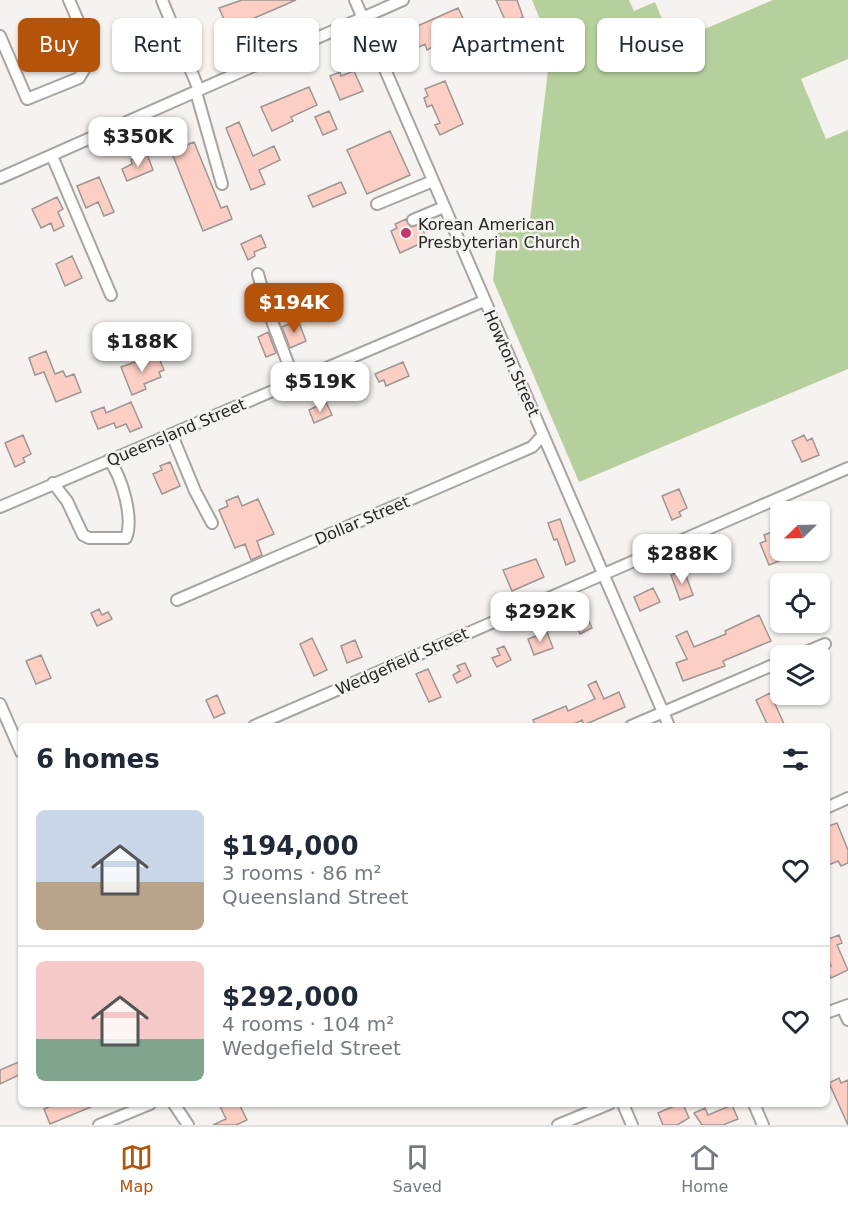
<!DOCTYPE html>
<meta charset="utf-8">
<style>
body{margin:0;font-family:"DejaVu Sans",sans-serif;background:#f6f6f7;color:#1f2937;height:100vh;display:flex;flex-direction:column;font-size:22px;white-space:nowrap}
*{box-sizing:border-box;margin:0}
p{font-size:20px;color:#747a83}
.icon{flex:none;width:33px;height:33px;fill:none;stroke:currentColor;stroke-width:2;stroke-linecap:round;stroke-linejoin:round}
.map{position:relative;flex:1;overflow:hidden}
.panel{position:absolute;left:18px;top:723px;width:812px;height:384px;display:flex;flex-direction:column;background:#fff;border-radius:9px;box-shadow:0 2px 4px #0004}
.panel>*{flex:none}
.banner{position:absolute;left:18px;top:18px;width:813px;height:54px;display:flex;gap:12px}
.needle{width:39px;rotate:247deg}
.fabs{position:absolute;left:770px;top:501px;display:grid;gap:12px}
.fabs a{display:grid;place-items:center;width:60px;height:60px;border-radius:9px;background:#fff;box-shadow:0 2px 4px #0004;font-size:30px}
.price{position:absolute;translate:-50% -51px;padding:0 14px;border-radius:12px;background:#fff;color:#222;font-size:20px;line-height:39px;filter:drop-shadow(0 2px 3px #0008)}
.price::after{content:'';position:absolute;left:50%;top:36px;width:18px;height:14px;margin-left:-9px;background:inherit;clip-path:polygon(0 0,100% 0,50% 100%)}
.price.on{background:#b45309;color:#fff}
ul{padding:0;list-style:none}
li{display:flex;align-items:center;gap:18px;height:150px;padding:0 18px}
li+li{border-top:2px solid #e0e1e3}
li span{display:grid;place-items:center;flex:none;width:168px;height:120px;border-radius:9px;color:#555}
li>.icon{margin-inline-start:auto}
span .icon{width:72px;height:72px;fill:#fffc;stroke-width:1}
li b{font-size:26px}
h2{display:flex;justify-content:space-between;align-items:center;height:72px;padding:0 18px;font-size:26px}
.pill{padding:0 21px;border-radius:9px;background:#fff;box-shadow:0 2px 4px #0004;font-size:21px;line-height:54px}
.pill.on{background:#b45309;color:#fff}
.menu{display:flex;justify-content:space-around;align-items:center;height:84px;border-top:2px solid #e0e1e3;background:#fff;font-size:16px;color:#747a83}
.menu a{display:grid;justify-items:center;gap:3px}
.menu .on{color:#b45309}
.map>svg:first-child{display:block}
.green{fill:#b6d09d}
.building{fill:#fdcec3;stroke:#9c9695;stroke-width:1.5}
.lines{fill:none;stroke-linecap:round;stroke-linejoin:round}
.minor-casing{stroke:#a8a4a1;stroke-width:14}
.minor{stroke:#fff;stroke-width:10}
.poi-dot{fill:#c0366e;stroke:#f6f2ef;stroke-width:2}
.labels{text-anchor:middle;stroke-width:5;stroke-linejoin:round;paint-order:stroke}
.poi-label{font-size:16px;fill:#272624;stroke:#f6f2ef;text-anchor:start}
.street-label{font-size:16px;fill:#272624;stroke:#f6f2ef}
</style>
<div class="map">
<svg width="848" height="1125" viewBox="0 0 848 1125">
<rect width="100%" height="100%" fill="#f6f2ef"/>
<path class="green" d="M532,0H629L634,11L655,2L672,43L773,0H848V59L801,79L826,139L848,130V369L579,482L493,280L498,233L530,219L551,46Z"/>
<path class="building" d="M242,0H296L238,25L240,29L230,33L219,8Z
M496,0H517L523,17L507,24Z
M458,8L468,29L427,50L425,44L401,56L398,46L391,49L386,36L403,30L404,32Z
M354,71L363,91L340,100L330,76L340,72L341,76Z
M445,81L463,124L440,135L435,125L440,123L432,105L427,107L424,98L428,96L425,89Z
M309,87L317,105L291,117L293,121L272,131L261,107Z
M329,111L337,129L323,135L315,117Z
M239,122L253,156L274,146L280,160L259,170L265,184L251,190L226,128Z
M390,131L410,175L367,194L347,150Z
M194,142L221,208L227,206L232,219L203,231L171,151Z
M147,154L153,170L127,181L122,169L132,164L131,160Z
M99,177L114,212L104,216L98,202L86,208L77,186Z
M341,182L346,193L313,207L308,196Z
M57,197L63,209L58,212L64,226L54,231L51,223L41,228L32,209Z
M406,219L411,227L422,224L426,241L400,253L391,231L397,228L395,224Z
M261,235L266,247L254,252L255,256L248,260L241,244Z
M72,256L82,278L65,286L56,264Z
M286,291L292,307L282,311L275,296Z
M298,320L306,341L290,348L282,327Z
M268,332L276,353L266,357L258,337Z
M46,351L55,374L63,371L66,377L74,374L81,392L56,402L44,372L35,375L29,358Z
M157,354L164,370L159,372L161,377L144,384L146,389L132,395L121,367Z
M403,362L409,376L386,386L384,380L379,382L375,374Z
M131,402L142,427L130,432L126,424L116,428L114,423L98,429L91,412L104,407L106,413Z
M326,402L332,415L314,423L309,410Z
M23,435L31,454L23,458L25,462L15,467L5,443Z
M804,435L807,441L812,438L819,455L802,462L792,441Z
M170,462L180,486L162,494L153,474L162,470L160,466Z
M679,489L687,508L679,512L681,516L672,520L662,496Z
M238,496L242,506L258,499L274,534L257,541L262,555L251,560L245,544L235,548L219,510L228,506L226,501Z
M560,519L575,561L566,565L557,539L554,540L548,523Z
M772,532L784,559L769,565L760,543L766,541L764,535Z
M536,559L544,577L512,591L503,570Z
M684,570L693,595L680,600L671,575Z
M653,588L660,602L640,611L634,597Z
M583,608L592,628L580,634L571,614Z
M99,609L102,615L108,612L112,619L97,626L91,613Z
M759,615L771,641L723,661L725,666L683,681L676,663L687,659L676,636L687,631L694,647L726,634L725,631Z
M547,632L553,648L534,655L528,639Z
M312,638L327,670L314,676L300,644Z
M355,640L362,657L347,663L341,646Z
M504,646L511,660L497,667L492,658L500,655L497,649Z
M41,655L51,678L36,684L26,661Z
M465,663L471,676L457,683L453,675L460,671L457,666Z
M428,669L441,697L429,702L416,674Z
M596,681L604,699L619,692L625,707L584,725L582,720L570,726H536L533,720L566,706L568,711L595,699L588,685Z
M770,693L785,726H768L756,700Z
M217,695L225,713L214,718L206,700Z
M837,823L848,850V863L841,866L838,861L826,866V827Z
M839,935L842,943L837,945L848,970L831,978L827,968L831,966L826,956V940Z
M21,1061V1074L0,1084V1070Z
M839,1078L841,1083L848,1080V1125L829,1083Z
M56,1104H98L50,1124L44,1109Z
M219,1104H239L247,1120L236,1125H213L226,1119Z
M679,1104H683L689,1118L677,1125H663L658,1113Z
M732,1105L738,1119L723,1125H702L694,1113L705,1108L708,1115Z"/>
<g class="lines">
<g class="minor-casing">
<path id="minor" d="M162,0L199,90
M355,0L669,726
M0,36L27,99L79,78L93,55L69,0
M196,92L222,184
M52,156L111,295
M0,178L403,0
M377,204L433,181
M413,220L444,207
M258,274L269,313L295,382
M172,435L195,491L212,523
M53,483L67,501L83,535L89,538H126C134,518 122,477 109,460
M0,507L484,301
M177,600L532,447L543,435
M796,656L825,644
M0,704L21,752
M254,726L848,468
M631,726L780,662
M826,808L848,798
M842,1007L848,1020
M826,1013L848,1005
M174,1104L188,1125
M623,1104L632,1125
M754,1104L763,1125
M99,1125L150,1104
M558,1125L609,1104"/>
</g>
<use href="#minor" class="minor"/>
</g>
<circle class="poi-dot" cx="406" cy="233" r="6"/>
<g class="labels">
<g class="poi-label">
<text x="418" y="230">Korean American<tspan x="418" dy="18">Presbyterian Church</tspan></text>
</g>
<g class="street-label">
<text transform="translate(512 363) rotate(66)" y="6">Howton Street</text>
<text transform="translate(176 432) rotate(-23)" y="6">Queensland Street</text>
<text transform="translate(362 520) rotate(-23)" y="6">Dollar Street</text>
<text transform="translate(402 661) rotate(-24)" y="6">Wedgefield Street</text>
</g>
</g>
</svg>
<div class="fabs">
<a><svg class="needle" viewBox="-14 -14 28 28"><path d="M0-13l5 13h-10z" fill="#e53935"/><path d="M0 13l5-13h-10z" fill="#747a83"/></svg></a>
<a><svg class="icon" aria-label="locate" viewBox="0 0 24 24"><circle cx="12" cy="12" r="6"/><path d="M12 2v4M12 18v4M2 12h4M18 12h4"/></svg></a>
<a><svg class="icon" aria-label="layers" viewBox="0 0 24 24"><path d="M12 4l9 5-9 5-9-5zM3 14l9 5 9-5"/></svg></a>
</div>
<b class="price" style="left:138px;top:168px">$350K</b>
<b class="price on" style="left:294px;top:334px">$194K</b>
<b class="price" style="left:142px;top:373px">$188K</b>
<b class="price" style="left:320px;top:413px">$519K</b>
<b class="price" style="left:682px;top:585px">$288K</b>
<b class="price" style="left:540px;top:643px">$292K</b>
<div class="banner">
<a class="pill on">Buy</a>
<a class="pill">Rent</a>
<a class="pill">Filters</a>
<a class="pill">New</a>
<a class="pill">Apartment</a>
<a class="pill">House</a>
</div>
<section class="panel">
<h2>6 homes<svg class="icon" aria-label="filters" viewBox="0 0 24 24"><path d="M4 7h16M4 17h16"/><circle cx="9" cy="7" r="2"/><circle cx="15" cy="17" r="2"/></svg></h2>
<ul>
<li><span style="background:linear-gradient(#c9d6e8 60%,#b9a48a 0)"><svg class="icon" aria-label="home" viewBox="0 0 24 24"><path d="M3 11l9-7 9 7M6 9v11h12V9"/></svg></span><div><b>$194,000</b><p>3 rooms · 86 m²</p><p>Queensland Street</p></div><svg class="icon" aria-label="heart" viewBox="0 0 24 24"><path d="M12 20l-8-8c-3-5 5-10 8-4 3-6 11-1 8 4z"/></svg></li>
<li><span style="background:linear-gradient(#f6c9c9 65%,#7fa58c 0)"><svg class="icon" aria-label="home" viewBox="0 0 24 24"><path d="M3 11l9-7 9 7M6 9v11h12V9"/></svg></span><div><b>$292,000</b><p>4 rooms · 104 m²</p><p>Wedgefield Street</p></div><svg class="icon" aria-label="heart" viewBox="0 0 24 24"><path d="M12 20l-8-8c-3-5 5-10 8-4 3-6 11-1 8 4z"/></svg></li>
</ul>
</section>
</div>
<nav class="menu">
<a class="on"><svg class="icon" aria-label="map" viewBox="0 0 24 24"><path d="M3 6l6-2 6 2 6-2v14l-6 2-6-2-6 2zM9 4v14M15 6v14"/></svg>Map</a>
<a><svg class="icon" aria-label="saved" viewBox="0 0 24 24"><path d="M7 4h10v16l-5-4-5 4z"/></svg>Saved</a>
<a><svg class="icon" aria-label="home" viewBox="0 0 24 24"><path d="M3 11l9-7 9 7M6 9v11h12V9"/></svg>Home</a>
</nav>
